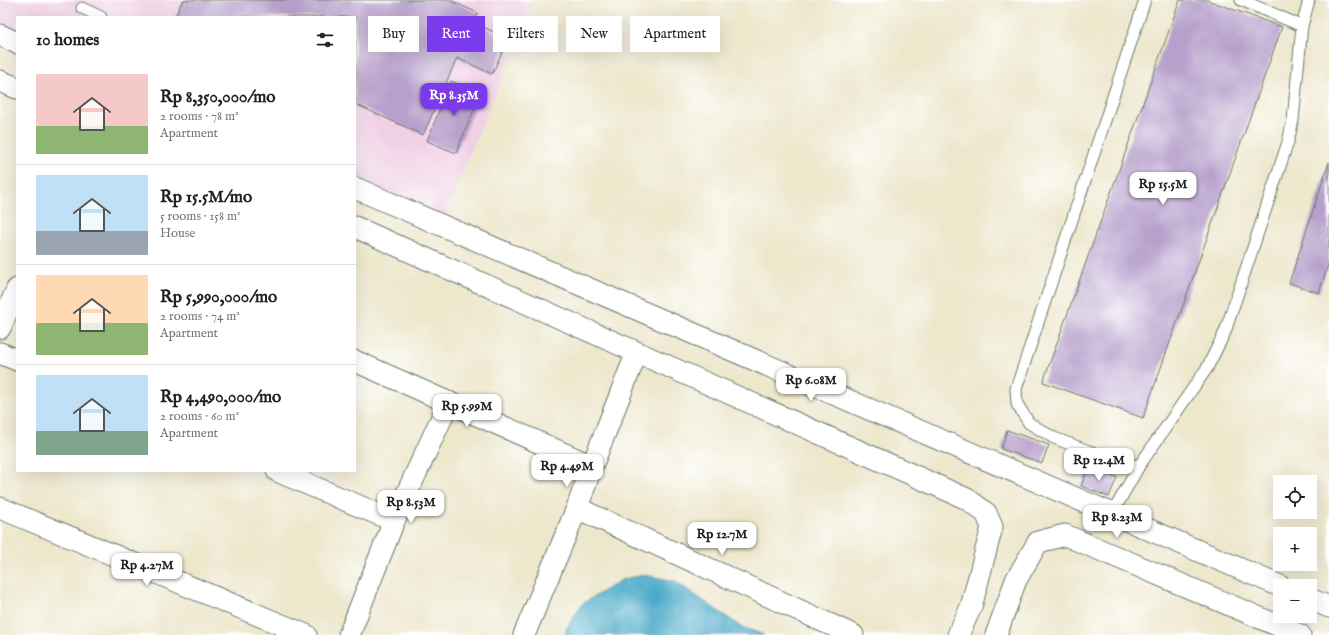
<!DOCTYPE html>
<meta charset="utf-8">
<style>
body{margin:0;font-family:"IM FELL English",serif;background:#f2f2f2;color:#202124;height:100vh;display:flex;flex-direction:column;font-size:15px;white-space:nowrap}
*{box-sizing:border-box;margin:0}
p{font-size:13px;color:#757577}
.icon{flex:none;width:22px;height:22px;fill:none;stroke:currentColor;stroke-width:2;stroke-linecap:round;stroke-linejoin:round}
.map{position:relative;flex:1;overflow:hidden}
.drawer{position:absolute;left:16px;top:16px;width:340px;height:456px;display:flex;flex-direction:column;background:#fff;border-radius:0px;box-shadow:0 4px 16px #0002}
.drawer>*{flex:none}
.hud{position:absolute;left:368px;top:16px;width:380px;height:36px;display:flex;gap:8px}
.tools{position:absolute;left:1273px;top:475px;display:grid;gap:8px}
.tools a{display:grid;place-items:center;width:44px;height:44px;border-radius:0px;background:#fff;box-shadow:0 4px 16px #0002;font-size:20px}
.price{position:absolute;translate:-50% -34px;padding:0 9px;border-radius:8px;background:#fff;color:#222;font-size:13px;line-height:26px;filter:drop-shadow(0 1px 2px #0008)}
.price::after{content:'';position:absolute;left:50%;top:24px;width:12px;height:9px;margin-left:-6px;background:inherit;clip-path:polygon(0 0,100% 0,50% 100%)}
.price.current{background:#7c3aed;color:#fff}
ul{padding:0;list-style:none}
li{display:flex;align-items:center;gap:12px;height:100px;padding:0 20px}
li+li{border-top:1px solid #e0e0e0}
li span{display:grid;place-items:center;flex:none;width:112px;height:80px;border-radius:0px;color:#555}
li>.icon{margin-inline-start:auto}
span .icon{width:48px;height:48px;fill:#fffc;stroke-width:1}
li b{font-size:17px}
h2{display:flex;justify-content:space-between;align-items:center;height:48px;padding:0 20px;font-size:17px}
.chip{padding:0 14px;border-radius:0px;background:#fff;box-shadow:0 4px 16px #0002;font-size:14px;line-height:36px}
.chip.current{background:#7c3aed;color:#fff}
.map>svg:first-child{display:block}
.built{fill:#f0d0e5}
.water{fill:#48a9c8;stroke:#34737e}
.building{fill:#b7a0cc}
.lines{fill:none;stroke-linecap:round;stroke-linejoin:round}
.service-casing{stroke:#677869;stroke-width:13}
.minor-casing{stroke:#677869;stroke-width:23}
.service{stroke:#fff;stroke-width:11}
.minor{stroke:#fff;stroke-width:21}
</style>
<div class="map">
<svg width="1329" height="635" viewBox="0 0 1329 635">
<rect width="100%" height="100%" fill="#fff"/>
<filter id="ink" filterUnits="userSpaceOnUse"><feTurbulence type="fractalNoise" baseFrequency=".025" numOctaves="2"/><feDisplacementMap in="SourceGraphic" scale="8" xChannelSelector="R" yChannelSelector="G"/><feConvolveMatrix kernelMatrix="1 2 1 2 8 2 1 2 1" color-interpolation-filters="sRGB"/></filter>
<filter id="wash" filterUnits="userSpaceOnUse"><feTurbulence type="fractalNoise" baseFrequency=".012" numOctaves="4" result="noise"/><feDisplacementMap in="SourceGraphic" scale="16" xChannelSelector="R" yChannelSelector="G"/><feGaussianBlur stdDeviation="0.9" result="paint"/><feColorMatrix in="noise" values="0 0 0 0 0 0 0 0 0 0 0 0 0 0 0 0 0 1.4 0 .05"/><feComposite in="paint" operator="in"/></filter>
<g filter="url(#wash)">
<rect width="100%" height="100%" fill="#ede7cc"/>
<path class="built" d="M0,0H520L531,5L440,227L355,189V17H17V40L0,32Z"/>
<path class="water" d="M645,575L675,581L740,626L764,635H565L566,629L582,604L623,579Z"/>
<g id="blocks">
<path class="building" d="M183,0H449L478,13L473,22L508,39L492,74L457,58L423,135L355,104V17H175Z
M1180,0H1207L1282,27L1143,418L1043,382Z
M451,81L481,93L456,153L427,141Z
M1329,162V262L1319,293L1289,283Z
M1007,430L1049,445L1042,463L1001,449Z
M1089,466L1117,477L1109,497L1081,486Z"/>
</g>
</g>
<g filter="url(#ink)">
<use href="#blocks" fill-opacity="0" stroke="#677869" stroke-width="1"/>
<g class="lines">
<g class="service-casing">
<path id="service" d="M82,8L101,17
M1302,26L1309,0
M1139,466L1118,462L1054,438L1029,423L1017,404L1016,389L1145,0
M1110,513L1117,505L1139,466L1207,368L1225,332L1288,142L1293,120L1302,26L1241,0"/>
</g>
<g class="minor-casing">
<path id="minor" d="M0,35L17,43
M0,81L17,88
M355,188L1280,586
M355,227L967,499L986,513L992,527L971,607L958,635
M0,328L17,289
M0,353L17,360
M355,361L592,466
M277,471L394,521
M0,508L306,635
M577,508L853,635
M1310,599L1329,607
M349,635L394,521L449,402
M524,635L577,508L592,466L637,352
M996,635L1016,580L1038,542L1065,535L1300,635"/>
</g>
<use href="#service" class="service"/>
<use href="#minor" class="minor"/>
</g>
</g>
</svg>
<div class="tools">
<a><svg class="icon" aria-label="locate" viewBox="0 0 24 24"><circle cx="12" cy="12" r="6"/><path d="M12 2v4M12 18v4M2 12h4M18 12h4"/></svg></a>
<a>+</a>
<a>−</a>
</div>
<b class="price current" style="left:454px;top:117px">Rp 8.35M</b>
<b class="price" style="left:1163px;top:206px">Rp 15.5M</b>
<b class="price" style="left:811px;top:402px">Rp 6.08M</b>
<b class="price" style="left:467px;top:428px">Rp 5.99M</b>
<b class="price" style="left:1099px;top:482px">Rp 12.4M</b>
<b class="price" style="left:567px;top:488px">Rp 4.49M</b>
<b class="price" style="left:411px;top:524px">Rp 8.53M</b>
<b class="price" style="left:1117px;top:539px">Rp 8.23M</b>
<b class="price" style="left:722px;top:556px">Rp 12.7M</b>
<b class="price" style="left:147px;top:587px">Rp 4.27M</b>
<div class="hud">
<a class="chip">Buy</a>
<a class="chip current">Rent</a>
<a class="chip">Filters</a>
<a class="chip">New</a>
<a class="chip">Apartment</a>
</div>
<section class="drawer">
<h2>10 homes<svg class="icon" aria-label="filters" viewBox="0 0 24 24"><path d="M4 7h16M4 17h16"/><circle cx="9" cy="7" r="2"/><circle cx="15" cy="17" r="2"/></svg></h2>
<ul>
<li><span style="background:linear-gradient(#f6c9c9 65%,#8fb573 0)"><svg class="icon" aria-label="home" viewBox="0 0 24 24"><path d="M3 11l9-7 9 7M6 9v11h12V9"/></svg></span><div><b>Rp 8,350,000/mo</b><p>2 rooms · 78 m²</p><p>Apartment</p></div></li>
<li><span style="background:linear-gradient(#bfe0f5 70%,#9aa5b1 0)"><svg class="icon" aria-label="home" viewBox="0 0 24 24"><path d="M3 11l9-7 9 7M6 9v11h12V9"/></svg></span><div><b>Rp 15.5M/mo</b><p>5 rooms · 158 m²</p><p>House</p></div></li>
<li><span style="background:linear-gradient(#ffd9b3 60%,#8fb573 0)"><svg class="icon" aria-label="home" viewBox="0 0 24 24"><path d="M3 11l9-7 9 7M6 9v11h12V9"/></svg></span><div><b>Rp 5,990,000/mo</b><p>2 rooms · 74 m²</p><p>Apartment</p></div></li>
<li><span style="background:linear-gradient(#bfe0f5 70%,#7fa58c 0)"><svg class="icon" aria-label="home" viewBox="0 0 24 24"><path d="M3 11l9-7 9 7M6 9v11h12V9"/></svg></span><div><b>Rp 4,490,000/mo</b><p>2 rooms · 60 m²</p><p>Apartment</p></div></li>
</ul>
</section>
</div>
